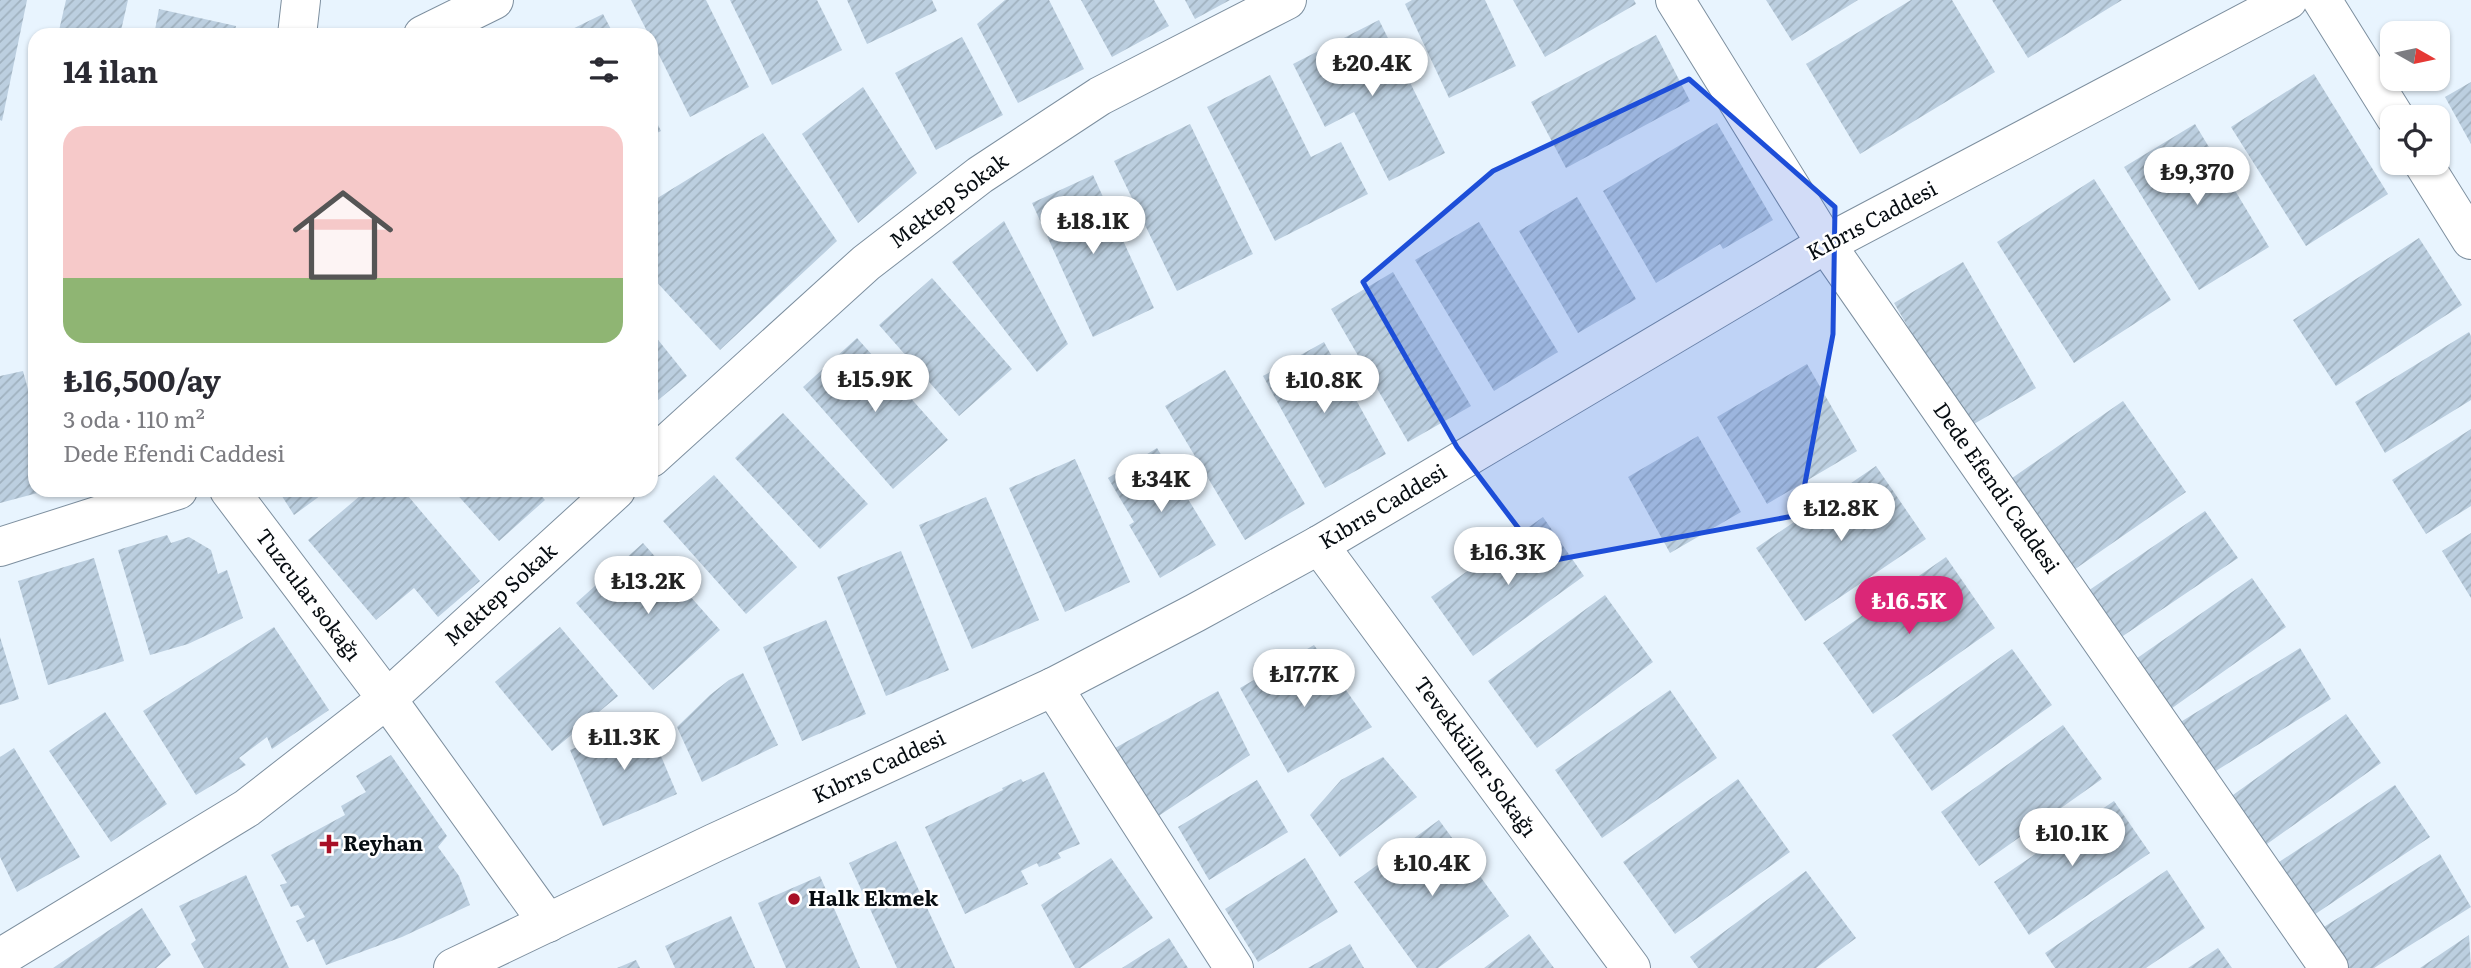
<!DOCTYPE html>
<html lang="tr">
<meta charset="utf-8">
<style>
body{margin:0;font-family:Literata,serif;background:#f2f2f3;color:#2b2b33;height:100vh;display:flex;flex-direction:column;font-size:26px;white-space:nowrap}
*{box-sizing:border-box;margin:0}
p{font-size:23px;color:#7c7c81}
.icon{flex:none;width:38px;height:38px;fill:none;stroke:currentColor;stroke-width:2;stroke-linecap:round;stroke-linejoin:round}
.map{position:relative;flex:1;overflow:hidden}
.drawer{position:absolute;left:28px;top:28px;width:630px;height:469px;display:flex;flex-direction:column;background:#fff;border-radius:21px;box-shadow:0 2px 5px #0004}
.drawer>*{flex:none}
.needle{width:46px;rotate:99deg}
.tools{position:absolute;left:2380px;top:21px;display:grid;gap:14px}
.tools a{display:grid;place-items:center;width:70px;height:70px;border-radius:14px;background:#fff;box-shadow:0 2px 5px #0004;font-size:35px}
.price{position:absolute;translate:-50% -60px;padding:0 16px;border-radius:24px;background:#fff;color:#222;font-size:23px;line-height:46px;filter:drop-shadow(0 2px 4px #0008)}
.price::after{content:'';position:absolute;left:50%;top:42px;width:21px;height:16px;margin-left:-10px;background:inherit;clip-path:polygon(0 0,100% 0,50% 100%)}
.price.on{background:#db2777;color:#fff}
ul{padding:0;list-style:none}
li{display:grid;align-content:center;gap:14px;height:371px;padding:0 35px}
li span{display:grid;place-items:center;height:217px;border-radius:21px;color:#555}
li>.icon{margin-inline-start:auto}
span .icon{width:126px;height:126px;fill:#fffc;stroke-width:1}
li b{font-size:30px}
h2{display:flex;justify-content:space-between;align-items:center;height:84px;padding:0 35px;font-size:30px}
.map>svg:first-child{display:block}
.building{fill:url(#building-hatch)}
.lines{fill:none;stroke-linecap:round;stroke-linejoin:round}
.minor-casing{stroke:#7d8f9f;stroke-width:40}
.secondary-casing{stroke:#7d8f9f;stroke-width:40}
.minor{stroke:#fff;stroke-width:38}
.secondary{stroke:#fff;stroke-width:38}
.marked{fill:#1d4ed8;fill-opacity:0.2;stroke:#1d4ed8;stroke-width:5;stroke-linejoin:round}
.poi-dot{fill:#a81026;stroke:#fff;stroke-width:2.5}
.labels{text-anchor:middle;stroke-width:5;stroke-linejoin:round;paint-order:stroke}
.street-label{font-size:21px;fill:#070d12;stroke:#fff}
.poi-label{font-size:21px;font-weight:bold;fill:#070d12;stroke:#fff;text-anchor:start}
</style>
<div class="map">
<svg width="2471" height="968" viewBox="0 0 2471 968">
<defs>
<pattern id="building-hatch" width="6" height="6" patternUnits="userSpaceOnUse" patternTransform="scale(1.75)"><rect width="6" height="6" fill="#bccfe0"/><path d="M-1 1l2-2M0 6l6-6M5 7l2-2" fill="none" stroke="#a0b1bf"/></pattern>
</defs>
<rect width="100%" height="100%" fill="#e8f4fe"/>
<path class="building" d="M0,0H27L2,121L0,120Z
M66,0H128L120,35H58Z
M631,0H706L749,87L690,117L651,39V35H649Z
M730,0H817L842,50L772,85Z
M847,0H932L937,11L867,44Z
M1005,0H1049L1084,69L1018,103L977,24Z
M1081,0H1154L1169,26L1112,57Z
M1185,0H1230L1195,19Z
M1412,0H1485L1516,66L1449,98L1405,4Z
M1513,0H1634L1636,4L1545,57Z
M1766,0H1858L1792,41Z
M1911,0H1952L1995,72L1860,154L1806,64Z
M1992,0H2122L2028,58Z
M159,9L236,26L234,35H154Z
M603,14L614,35H560Z
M1379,20L1445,153L1389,181L1354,112L1325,127L1293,64Z
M1656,35L1690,101L1566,168L1531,102Z
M962,37L1003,115L936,150L895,73Z
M2314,74L2388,194L2306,246L2231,127Z
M1270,75L1311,157L1341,142L1368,194L1275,241L1207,107Z
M2471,82V144L2445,97Z
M863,87L917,173L858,223L802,134Z
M651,111L661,131L651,136Z
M1717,123L1773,220L1723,249L1720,244L1656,283L1603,191Z
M1190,124L1253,254L1177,291L1114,161Z
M2195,124L2269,247L2199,290L2124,167Z
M763,133L837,241L720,350L651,276V202Z
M1093,175L1154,308L1093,337L1032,203Z
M2094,179L2171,300L2074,363L1997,242Z
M1577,197L1636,299L1578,333L1519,231Z
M1004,221L1068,344L1037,372L952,262Z
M1479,222L1558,352L1494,391L1415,260Z
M2419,238L2462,305L2336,386L2293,320Z
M1963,262L2036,388L1967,428L1894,303Z
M1393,272L1471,406L1408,442L1331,309Z
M932,278L1012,369L959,416L879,325Z
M651,331L687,376L651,406Z
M2469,332L2471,336V400L2385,453L2355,402Z
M857,338L948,440L893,489L803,387Z
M1324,342L1386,454L1325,488L1263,376Z
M1807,364L1857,451L1767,504L1717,417Z
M1225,370L1305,504L1245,540L1165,406Z
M23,371L35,415V490L45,491L0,503V376Z
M2123,401L2186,492L2068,574L2005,483Z
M783,413L868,504L820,549L735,458Z
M2471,429V506L2426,534L2392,480Z
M1698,436L1741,512L1670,553L1628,477Z
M1157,448L1216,545L1160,578L1129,525L1134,522L1108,478Z
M1075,459L1130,582L1065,612L1009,488Z
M1876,466L1926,539L1805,621L1756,548Z
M714,475L797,567L746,614L663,521Z
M278,490H328L294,515Z
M367,490H403L480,581L438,617L414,588L376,620L308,540Z
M453,490H536L545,500L499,541Z
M986,497L1039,620L972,649L919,525Z
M2205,511L2238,558L2117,640L2085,593Z
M1543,517L1584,576L1473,656L1431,597Z
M2471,533V598L2442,551Z
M167,535L171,543L189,537L211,550L218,574L227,570L243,618L188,644L150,655L118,550Z
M643,543L720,630L653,690L576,603Z
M901,551L949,670L886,696L837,577Z
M1946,557L1995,628L1873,714L1823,643Z
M94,558L124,661L48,685L18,581Z
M2252,578L2286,627L2168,711L2133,661Z
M1605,595L1653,662L1537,748L1488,681Z
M826,620L866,714L802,741L763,647Z
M274,627L329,710L272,749L267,737L239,758L246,765L196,795L143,711Z
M560,627L618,696L552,751L495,682Z
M0,637L19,699L0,705Z
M1314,645L1372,727L1288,773L1240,688Z
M2300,648L2331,699L2211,774L2179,723Z
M2012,649L2052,705L1932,791L1892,735Z
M743,673L778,745L702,782L677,727L710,695L729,680Z
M1670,690L1717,758L1602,838L1555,770Z
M1218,691L1250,755L1154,819L1115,748Z
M105,712L167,804L111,842L49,751Z
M2346,714L2381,763L2260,849L2226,800Z
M645,718L677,794L603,826L570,750Z
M2063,725L2102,779L1979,866L1941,812Z
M14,748L80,857L17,892L0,857V757Z
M391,755L447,836L438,847L459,876L470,905L402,937L326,965L314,939L307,942L296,921L305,917L298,905L291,907L280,885L287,883L271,855L345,815L341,806L366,792L356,776Z
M1383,757L1417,797L1340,857L1310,815L1341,780Z
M1044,772L1080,844L1058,853L1061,858L1039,867L1037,863L1021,871L1028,884L965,914L925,827L1003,790L1002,788L1021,779L1023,782Z
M1738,779L1790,852L1675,934L1623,862Z
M1257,780L1288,832L1209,880L1178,827Z
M2395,785L2430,837L2305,921L2270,868Z
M2114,801L2150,853L2029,935L1994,882Z
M1439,820L1509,916L1438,968H1417L1354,882Z
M896,841L955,968H897L849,863Z
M2440,854L2471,907L2374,968H2342L2319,930Z
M1111,858L1153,918L1080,968H1075L1041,905Z
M1305,858L1338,912L1258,962L1225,909Z
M2167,870L2205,928L2146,968H2055L2045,953Z
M1806,871L1856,938L1816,968H1698L1690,957Z
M246,875L289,968H204L191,944L196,940L179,906Z
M820,876L860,968H786L758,903Z
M142,908L171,955L156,968H53Z
M731,916L755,968H675L665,946Z
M1529,934L1554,968H1484Z
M2469,935L2471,968H2420Z
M1169,938L1188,968H1122Z
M1350,944L1364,968H1308Z
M2218,948L2232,968H2188Z
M636,960L640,968H617Z"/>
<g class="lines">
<g class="minor-casing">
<path id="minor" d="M1675,0L1826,244L2329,968
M2322,0L2395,117
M297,35L301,0
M423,35L494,0
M2423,163L2471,240
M651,458L866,263L980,175L1100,96L1287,0
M229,490L387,699L616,490
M1319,545L1631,968
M0,547L178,490
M1053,687L1234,968
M0,958L247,808L387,699L548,923"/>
</g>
<g class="secondary-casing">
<path id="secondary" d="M453,968L714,843L1053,687L1195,613L1319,545L1826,244L2288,0"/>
</g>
<use href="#minor" class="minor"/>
<use href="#secondary" class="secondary"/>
</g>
<path class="marked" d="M1689,79L1835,207L1833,334L1799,515L1544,562L1457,447L1363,282L1493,171Z"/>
<g class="poi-dot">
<path d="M325.5 833.5h7v7h7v7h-7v7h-7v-7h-7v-7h7z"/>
<circle cx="794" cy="899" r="7"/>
</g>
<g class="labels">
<g class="street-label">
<text transform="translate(949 201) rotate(-37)" y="7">Mektep Sokak</text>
<text transform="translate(1872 221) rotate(-28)" y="7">Kıbrıs Caddesi</text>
<text transform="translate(1996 488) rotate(55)" y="7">Dede Efendi Caddesi</text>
<text transform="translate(1383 507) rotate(-31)" y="7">Kıbrıs Caddesi</text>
<text transform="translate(308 595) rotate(53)" y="7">Tuzcular sokağı</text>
<text transform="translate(501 595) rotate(-42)" y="7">Mektep Sokak</text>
<text transform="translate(1475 757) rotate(54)" y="7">Tevekküller Sokağı</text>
<text transform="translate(879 767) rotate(-25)" y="7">Kıbrıs Caddesi</text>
</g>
<g class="poi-label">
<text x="343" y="851">Reyhan</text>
<text x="808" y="906">Halk Ekmek</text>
</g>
</g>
</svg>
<div class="tools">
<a><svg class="needle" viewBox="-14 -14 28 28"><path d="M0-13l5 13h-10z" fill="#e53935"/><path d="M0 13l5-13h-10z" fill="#7c7c81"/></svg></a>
<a><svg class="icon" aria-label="locate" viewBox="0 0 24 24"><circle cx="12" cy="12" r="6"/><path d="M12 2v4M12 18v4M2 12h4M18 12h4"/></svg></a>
</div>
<b class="price" style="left:1372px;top:98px">₺20.4K</b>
<b class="price" style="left:2197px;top:207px">₺9,370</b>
<b class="price" style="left:1093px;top:256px">₺18.1K</b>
<b class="price" style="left:875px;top:414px">₺15.9K</b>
<b class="price" style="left:1324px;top:415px">₺10.8K</b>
<b class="price" style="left:1161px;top:514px">₺34K</b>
<b class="price" style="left:1841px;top:543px">₺12.8K</b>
<b class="price" style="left:1508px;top:587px">₺16.3K</b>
<b class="price" style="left:648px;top:616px">₺13.2K</b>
<b class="price on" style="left:1909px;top:636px">₺16.5K</b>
<b class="price" style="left:1304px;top:709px">₺17.7K</b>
<b class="price" style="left:624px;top:772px">₺11.3K</b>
<b class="price" style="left:2072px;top:868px">₺10.1K</b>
<b class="price" style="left:1432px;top:898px">₺10.4K</b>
<section class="drawer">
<h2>14 ilan<svg class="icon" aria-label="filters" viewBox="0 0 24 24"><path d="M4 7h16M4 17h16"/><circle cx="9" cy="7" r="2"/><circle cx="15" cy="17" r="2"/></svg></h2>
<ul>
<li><span style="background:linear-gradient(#f6c9c9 70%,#8fb573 0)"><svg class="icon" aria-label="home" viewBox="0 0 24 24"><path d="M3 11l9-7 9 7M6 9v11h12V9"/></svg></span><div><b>₺16,500/ay</b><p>3 oda · 110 m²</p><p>Dede Efendi Caddesi</p></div></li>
</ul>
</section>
</div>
